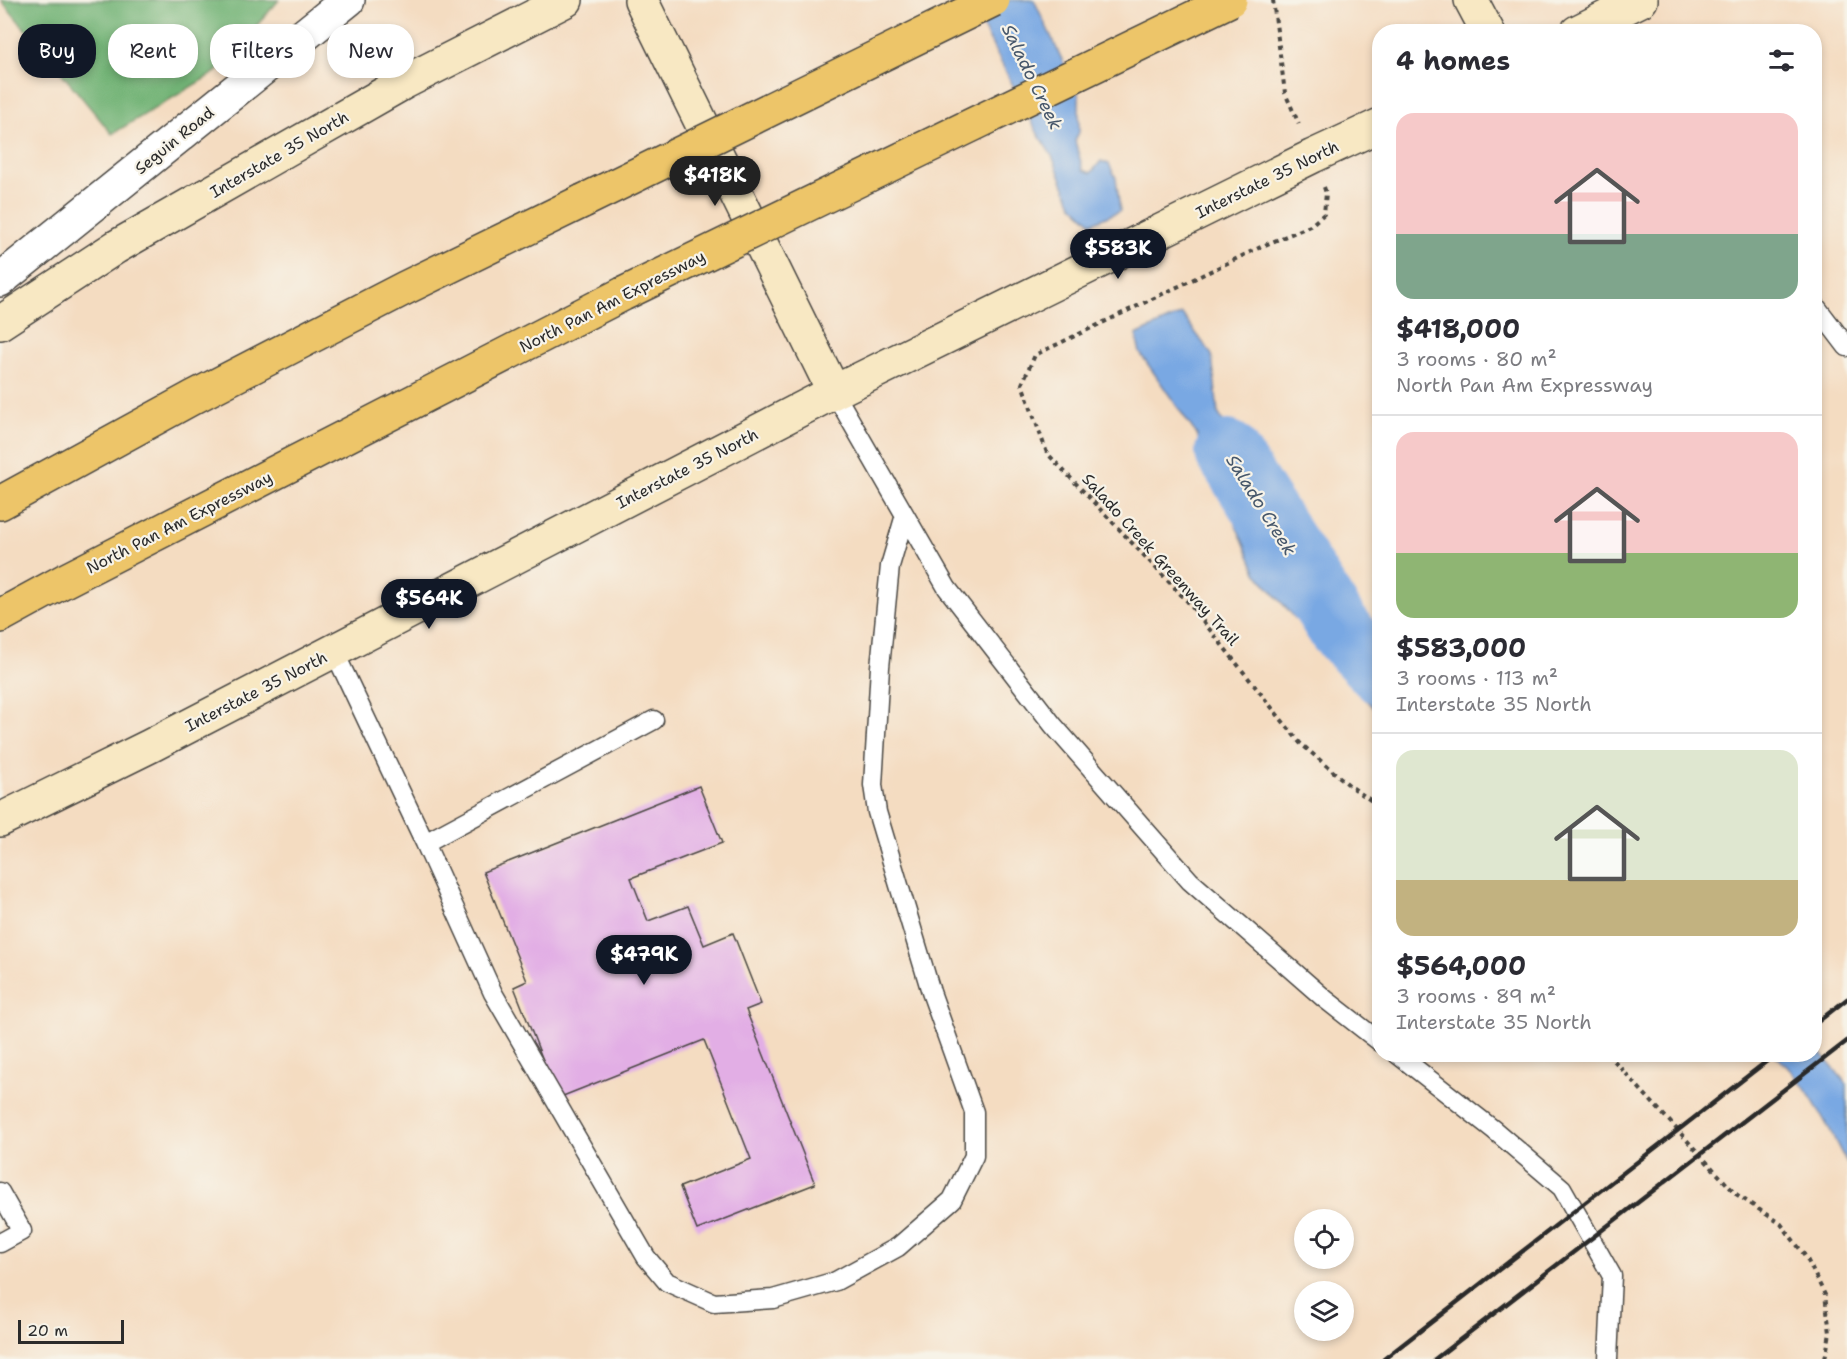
<!DOCTYPE html>
<meta charset="utf-8">
<style>
body{margin:0;font-family:"Shantell Sans",sans-serif;background:#f7f7f7;color:#2b2b33;height:100vh;display:flex;flex-direction:column;font-size:22px;white-space:nowrap}
*{box-sizing:border-box;margin:0}
p{font-size:20px;color:#7c7c81}
.icon{flex:none;width:33px;height:33px;fill:none;stroke:currentColor;stroke-width:2;stroke-linecap:round;stroke-linejoin:round}
.map{position:relative;flex:1;overflow:hidden}
.details{position:absolute;left:1372px;top:24px;width:450px;height:1038px;display:flex;flex-direction:column;background:#fff;border-radius:24px;box-shadow:0 3px 9px #0003}
.details>*{flex:none}
.top-card{position:absolute;left:18px;top:24px;width:570px;height:54px;display:flex;gap:12px}
.buttons{position:absolute;left:1294px;top:1209px;display:grid;gap:12px}
.buttons a{display:grid;place-items:center;width:60px;height:60px;border-radius:50%;background:#fff;box-shadow:0 3px 9px #0003;font-size:30px}
.scale{position:absolute;left:18px;bottom:15px;width:106px;box-sizing:border-box;padding-left:6px;border:3px solid #2b2b2b;border-top:0;font-size:16px;line-height:21px;white-space:nowrap;color:#2b2b2b;-webkit-text-stroke:4px #f7f3e8;paint-order:stroke}
.price{position:absolute;translate:-50% -51px;padding:0 14px;border-radius:21px;background:#111827;color:#fff;font-size:20px;line-height:39px;filter:drop-shadow(0 2px 3px #0008)}
.price::after{content:'';position:absolute;left:50%;top:36px;width:18px;height:14px;margin-left:-9px;background:inherit;clip-path:polygon(0 0,100% 0,50% 100%)}
.price.current{background:#222;color:#fff}
ul{padding:0;list-style:none}
li{display:grid;align-content:center;gap:12px;height:318px;padding:0 24px}
li+li{border-top:2px solid #e1e1e2}
li span{display:grid;place-items:center;height:186px;border-radius:18px;color:#555}
li>.icon{margin-inline-start:auto}
span .icon{width:108px;height:108px;fill:#fffc;stroke-width:1}
li b{font-size:26px}
h2{display:flex;justify-content:space-between;align-items:center;height:72px;padding:0 24px;font-size:26px}
.pill{padding:0 21px;border-radius:24px;background:#fff;box-shadow:0 3px 9px #0003;font-size:21px;line-height:54px}
.pill.current{background:#111827;color:#fff}
.map>svg:first-child{display:block}
.forest{fill:#72b376;stroke:#4e6f50;stroke-width:1.5}
.water{fill:#79a8e3;stroke:#526a87;stroke-width:1.5}
.lines{fill:none;stroke-linecap:round;stroke-linejoin:round}
.river{stroke:#79a8e3;stroke-width:64}
.building{fill:#e2aee5}
.service-casing{stroke:#494642;stroke-width:21}
.minor-casing{stroke:#494642;stroke-width:36}
.secondary-casing{stroke:#494642;stroke-width:36}
.motorway-casing{stroke:#494642;stroke-width:36}
.path{stroke:#494642;stroke-width:4;stroke-dasharray:4.5 4.5;stroke-linecap:butt}
.service{stroke:#fff;stroke-width:18}
.minor{stroke:#fff;stroke-width:33}
.secondary{stroke:#f8e8c3;stroke-width:33}
.motorway{stroke:#edc569;stroke-width:33}
.rail{stroke:#2b2b2b;stroke-width:4.5}
.motorway-bridge-casing{stroke:#494642;stroke-width:36;stroke-linecap:butt}
.motorway-bridge{stroke:#edc569;stroke-width:33}
.labels{text-anchor:middle;stroke-width:4.5;stroke-linejoin:round;paint-order:stroke}
.street-label{font-size:16px;fill:#2b2b2b;stroke:#f7f3e8}
.water-label{font-size:18px;font-style:italic;fill:#46576b;stroke:#f7f3e8}
</style>
<div class="map">
<svg width="1847" height="1359" viewBox="0 0 1847 1359">
<rect width="100%" height="100%" fill="#f7f3e8"/>
<filter id="ink" filterUnits="userSpaceOnUse"><feTurbulence type="fractalNoise" baseFrequency=".0167" numOctaves="2"/><feDisplacementMap in="SourceGraphic" scale="12" xChannelSelector="R" yChannelSelector="G"/><feConvolveMatrix kernelMatrix="1 2 1 2 8 2 1 2 1" color-interpolation-filters="sRGB"/></filter>
<filter id="wash" filterUnits="userSpaceOnUse"><feTurbulence type="fractalNoise" baseFrequency=".008" numOctaves="4" result="noise"/><feDisplacementMap in="SourceGraphic" scale="24" xChannelSelector="R" yChannelSelector="G"/><feGaussianBlur stdDeviation="1.35" result="paint"/><feColorMatrix in="noise" values="0 0 0 0 0 0 0 0 0 0 0 0 0 0 0 0 0 1.4 0 .05"/><feComposite in="paint" operator="in"/></filter>
<g filter="url(#wash)">
<rect width="100%" height="100%" fill="#f4dcc1"/>
<path class="forest" d="M1,0H279L216,72L112,134Z"/>
<path class="water" d="M969,0H1034L1079,96V132L1075,141L1083,170L1091,173L1101,161L1109,164L1116,178L1120,211L1092,223L1072,204L1052,156L1038,134Z
M1182,314L1212,355L1218,413L1269,499L1280,554L1380,650V716L1257,574L1197,435L1140,353L1136,335Z
M1815,1047L1847,1084V1164C1827,1125 1808,1083 1775,1055L1815,1054Z"/>
<g class="lines">
<path class="river" d="M1227,452L1340,630L1380,672"/>
</g>
<g id="blocks">
<path class="building" d="M699,786L722,843L631,878L648,921L688,906L704,945L733,933L761,1004L746,1010L815,1184L697,1230L680,1187L751,1159L704,1040L558,1098L514,987L527,981L483,872Z"/>
</g>
</g>
<g filter="url(#ink)">
<use href="#blocks" fill-opacity="0" stroke="#494642" stroke-width="1.5"/>
<g class="lines">
<g class="service-casing">
<path id="service" d="M1815,305L1847,347
M834,392L947,588L1053,725L1190,881L1325,999L1380,1042
M334,651L425,843L654,720
M425,843L493,993L646,1257L667,1282L714,1303L773,1299L836,1281L898,1247L952,1200L974,1156V1112L931,992L877,812L873,785L880,667L890,566L905,515
M1397,1054L1494,1130L1562,1188L1612,1276L1608,1359
M0,1192L22,1231L0,1243"/>
</g>
<g class="minor-casing">
<path id="minor" d="M0,280L348,0"/>
</g>
<g class="secondary-casing">
<path id="secondary" d="M641,0L834,392
M1471,0L1488,32
M1577,32L1641,0
M0,323L116,247L403,83L566,0
M0,820L150,746L834,392L1313,156L1380,125"/>
</g>
<g class="motorway-casing">
<path id="motorway" d="M0,503L192,398L405,288L583,201
M0,616L64,581L623,294"/>
</g>
<path class="path" d="M1273,0L1285,93L1299,124
M1324,187L1326,193L1324,214L1310,226L1265,245L1035,355L1022,384L1047,453L1187,601L1300,743L1349,785L1380,807
M1608,1054L1736,1194L1781,1224L1806,1257L1825,1295L1830,1333L1825,1359"/>
<use href="#service" class="service"/>
<use href="#minor" class="minor"/>
<use href="#secondary" class="secondary"/>
<use href="#motorway" class="motorway"/>
<path class="rail" d="M1815,1024L1847,999
M1384,1359L1776,1054
M1435,1359L1847,1041"/>
<g class="motorway-bridge-casing">
<path id="motorway-bridge" d="M583,201L993,0
M623,294L1230,0"/>
</g>
<use href="#motorway-bridge" class="motorway-bridge"/>
</g>
</g>
<g class="labels">
<g class="street-label">
<text transform="translate(174 140) rotate(-39)" y="6">Seguin Road</text>
<text transform="translate(279 154) rotate(-30)" y="6">Interstate 35 North</text>
<text transform="translate(1267 179) rotate(-26)" y="6">Interstate 35 North</text>
<text transform="translate(612 301) rotate(-27)" y="6">North Pan Am Expressway</text>
<text transform="translate(687 468) rotate(-27)" y="6">Interstate 35 North</text>
<text transform="translate(179 522) rotate(-27)" y="6">North Pan Am Expressway</text>
<text transform="translate(1161 559) rotate(48)" y="6">Salado Creek Greenway Trail</text>
<text transform="translate(256 691) rotate(-27)" y="6">Interstate 35 North</text>
</g>
<g class="water-label">
<text transform="translate(1032 77) rotate(64)" y="6">Salado Creek</text>
<text transform="translate(1261 505) rotate(58)" y="6">Salado Creek</text>
</g>
</g>
</svg>
<div class="buttons">
<a><svg class="icon" aria-label="locate" viewBox="0 0 24 24"><circle cx="12" cy="12" r="6"/><path d="M12 2v4M12 18v4M2 12h4M18 12h4"/></svg></a>
<a><svg class="icon" aria-label="layers" viewBox="0 0 24 24"><path d="M12 4l9 5-9 5-9-5zM3 14l9 5 9-5"/></svg></a>
</div>
<div class="scale">20 m</div>
<b class="price current" style="left:715px;top:207px">$418K</b>
<b class="price" style="left:1118px;top:280px">$583K</b>
<b class="price" style="left:429px;top:630px">$564K</b>
<b class="price" style="left:644px;top:986px">$479K</b>
<div class="top-card">
<a class="pill current">Buy</a>
<a class="pill">Rent</a>
<a class="pill">Filters</a>
<a class="pill">New</a>
</div>
<section class="details">
<h2>4 homes<svg class="icon" aria-label="filters" viewBox="0 0 24 24"><path d="M4 7h16M4 17h16"/><circle cx="9" cy="7" r="2"/><circle cx="15" cy="17" r="2"/></svg></h2>
<ul>
<li><span style="background:linear-gradient(#f6c9c9 65%,#7fa58c 0)"><svg class="icon" aria-label="home" viewBox="0 0 24 24"><path d="M3 11l9-7 9 7M6 9v11h12V9"/></svg></span><div><b>$418,000</b><p>3 rooms · 80 m²</p><p>North Pan Am Expressway</p></div></li>
<li><span style="background:linear-gradient(#f6c9c9 65%,#8fb573 0)"><svg class="icon" aria-label="home" viewBox="0 0 24 24"><path d="M3 11l9-7 9 7M6 9v11h12V9"/></svg></span><div><b>$583,000</b><p>3 rooms · 113 m²</p><p>Interstate 35 North</p></div></li>
<li><span style="background:linear-gradient(#dfe7d0 70%,#c2b280 0)"><svg class="icon" aria-label="home" viewBox="0 0 24 24"><path d="M3 11l9-7 9 7M6 9v11h12V9"/></svg></span><div><b>$564,000</b><p>3 rooms · 89 m²</p><p>Interstate 35 North</p></div></li>
</ul>
</section>
</div>
